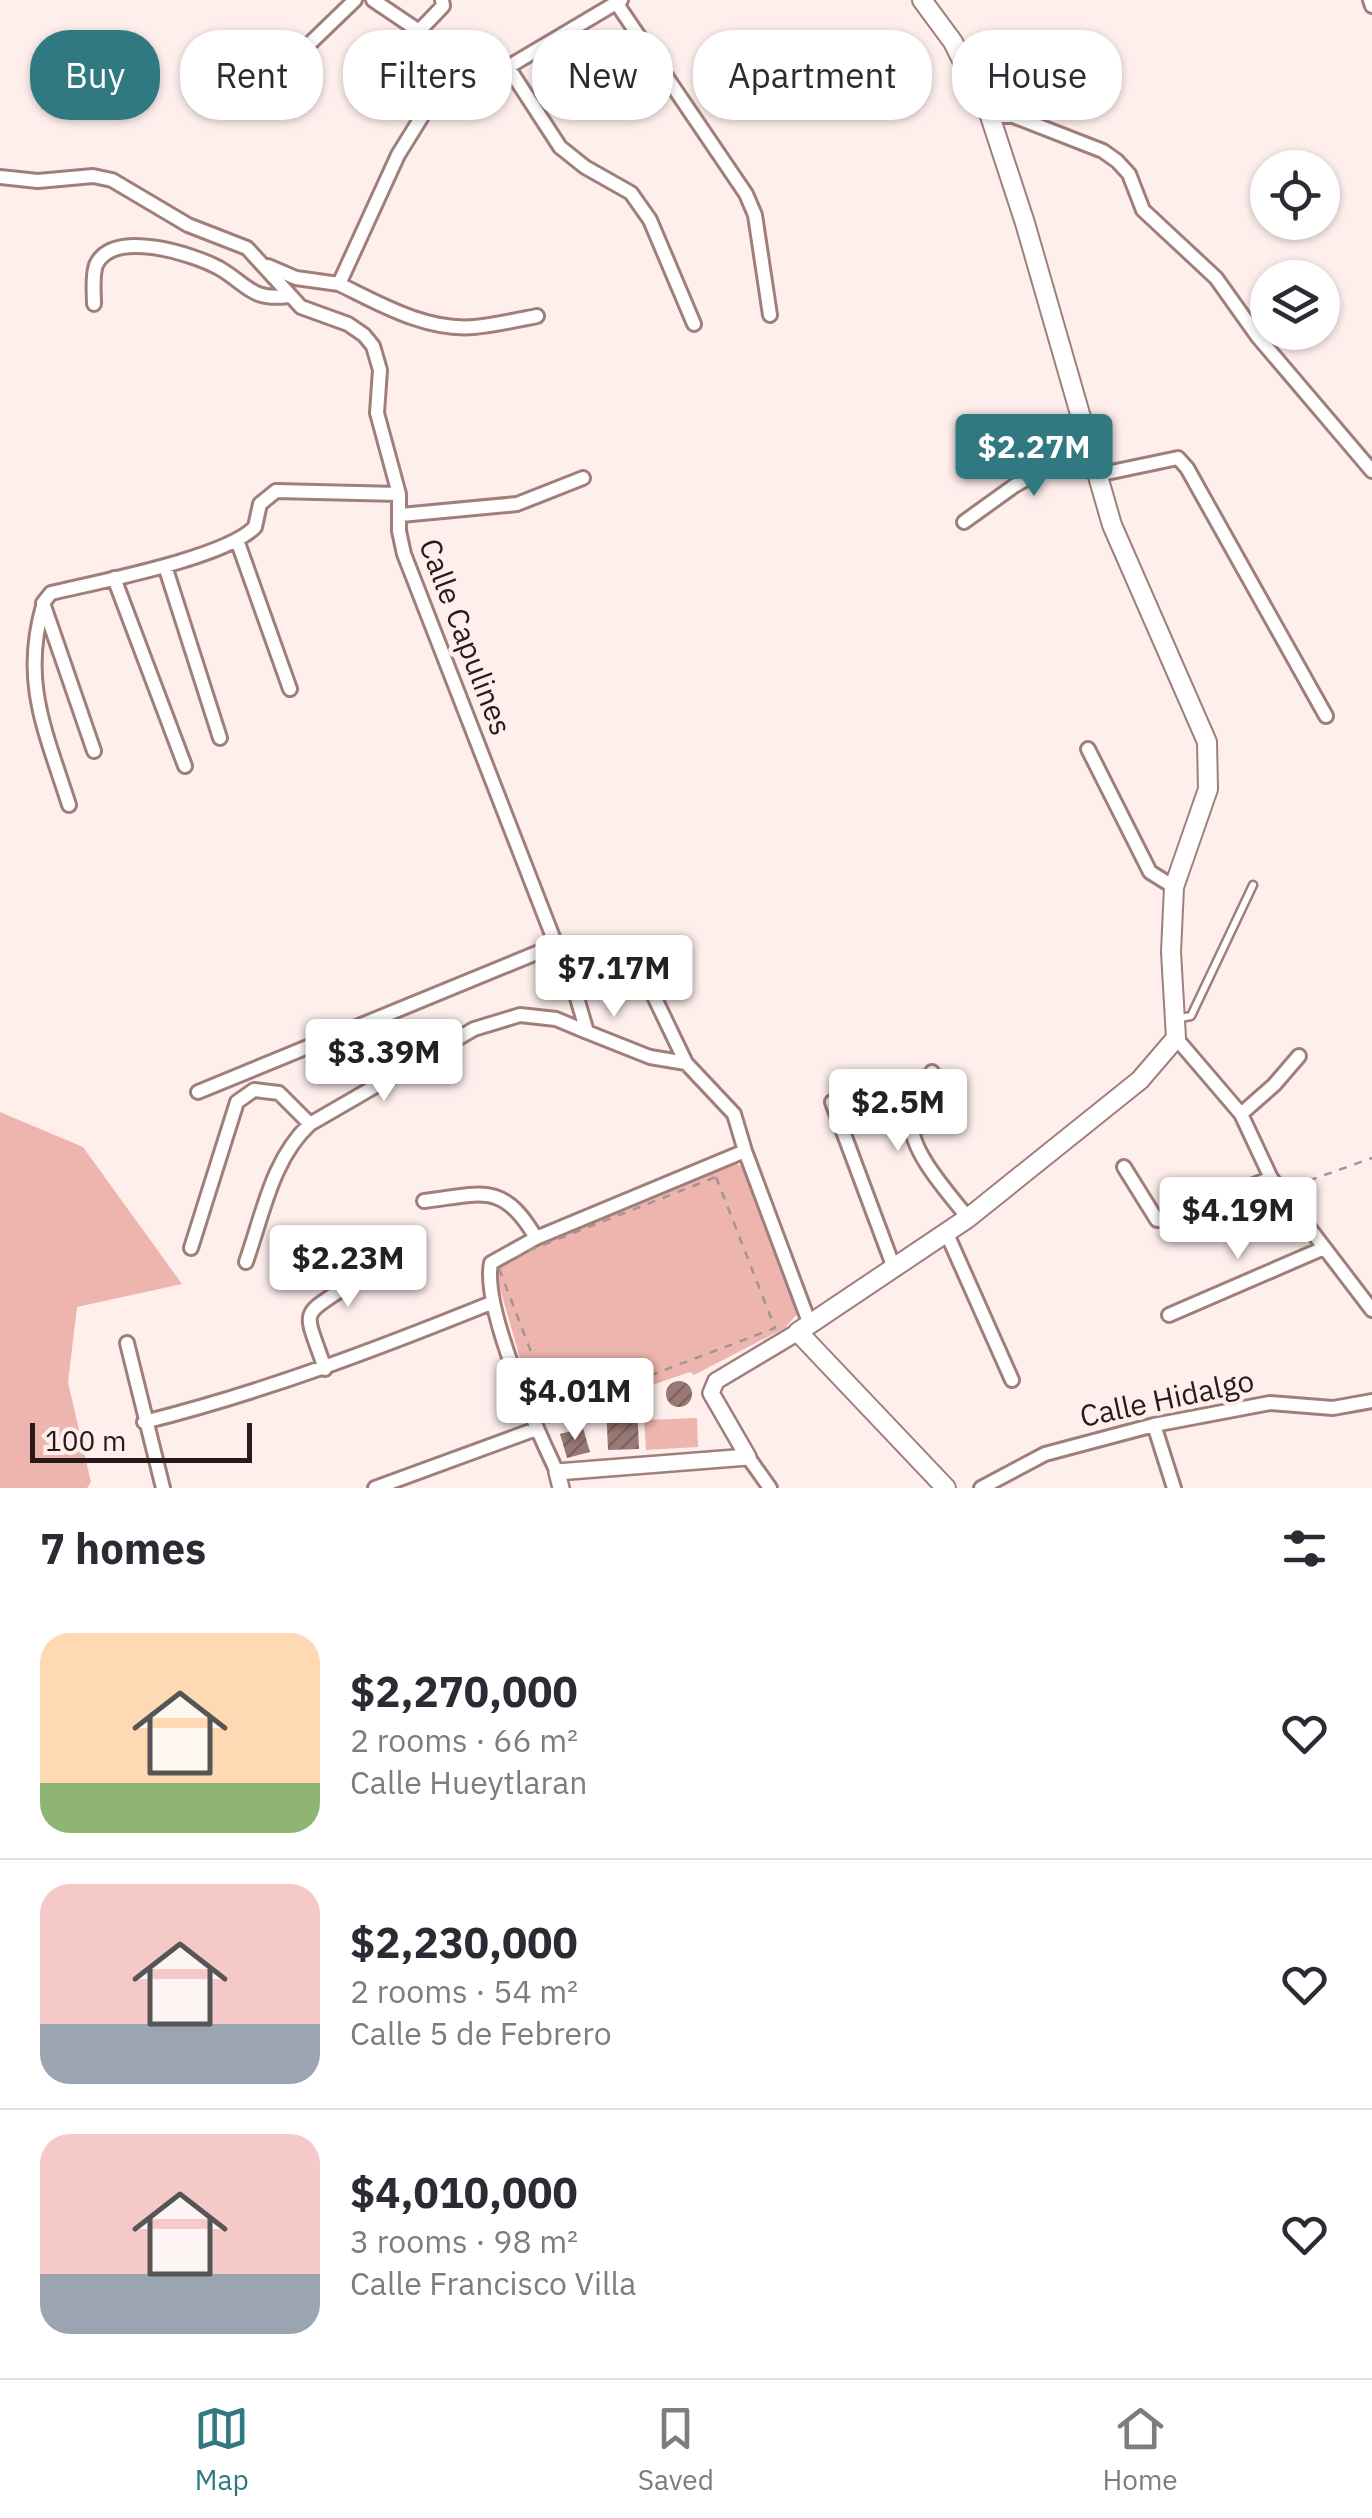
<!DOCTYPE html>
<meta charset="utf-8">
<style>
body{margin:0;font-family:"IBM Plex Sans",sans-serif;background:#f7f7f7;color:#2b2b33;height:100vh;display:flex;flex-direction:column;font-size:38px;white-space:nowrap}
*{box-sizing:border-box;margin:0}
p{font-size:32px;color:#7c7c81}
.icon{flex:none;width:55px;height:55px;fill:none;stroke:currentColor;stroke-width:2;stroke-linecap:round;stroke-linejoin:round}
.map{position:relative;height:1488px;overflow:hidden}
.details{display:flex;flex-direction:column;background:#fff;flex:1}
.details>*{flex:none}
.guide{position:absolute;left:30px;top:30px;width:1312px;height:90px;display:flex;gap:20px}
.buttons{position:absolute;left:1250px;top:150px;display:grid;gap:20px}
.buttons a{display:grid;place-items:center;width:90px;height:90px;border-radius:50%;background:#fff;box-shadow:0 2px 8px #0004;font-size:50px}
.scale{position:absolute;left:30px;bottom:25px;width:222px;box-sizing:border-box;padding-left:10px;border:5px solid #271b19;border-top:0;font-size:28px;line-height:35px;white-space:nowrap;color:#271b19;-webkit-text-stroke:8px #feefed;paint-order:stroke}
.price{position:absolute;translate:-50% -85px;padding:0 22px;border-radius:10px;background:#fff;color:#222;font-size:32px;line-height:65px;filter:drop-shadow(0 2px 5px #0008)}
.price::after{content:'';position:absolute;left:50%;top:60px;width:30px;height:22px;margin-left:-15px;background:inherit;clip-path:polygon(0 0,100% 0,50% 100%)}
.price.active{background:#307981;color:#fff}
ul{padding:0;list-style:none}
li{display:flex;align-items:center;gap:30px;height:250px;padding:0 40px}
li+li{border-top:2px solid #e1e1e2}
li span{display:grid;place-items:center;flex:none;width:280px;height:200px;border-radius:30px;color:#555}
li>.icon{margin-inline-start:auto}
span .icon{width:120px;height:120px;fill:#fffc;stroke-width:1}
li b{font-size:42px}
h2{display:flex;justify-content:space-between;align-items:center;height:120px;padding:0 40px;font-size:42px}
.pill{padding:0 35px;border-radius:40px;background:#fff;box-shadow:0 2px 8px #0004;font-size:35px;line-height:90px}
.pill.active{background:#307981;color:#fff}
.tab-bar{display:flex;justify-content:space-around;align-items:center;height:140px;border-top:2px solid #e1e1e2;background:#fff;font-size:28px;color:#7c7c81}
.tab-bar a{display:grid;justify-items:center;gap:5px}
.tab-bar .active{color:#307981}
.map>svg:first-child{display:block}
.pitch{fill:#edb5ae}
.building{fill:url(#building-hatch)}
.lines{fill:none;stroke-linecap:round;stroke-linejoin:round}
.service-casing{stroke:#a07f7b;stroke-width:11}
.minor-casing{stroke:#a07f7b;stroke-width:18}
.tertiary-casing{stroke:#a07f7b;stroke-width:20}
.secondary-casing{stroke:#a07f7b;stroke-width:22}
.path{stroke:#a39593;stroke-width:2.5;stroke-dasharray:8 8;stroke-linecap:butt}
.service{stroke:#fff;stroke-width:6}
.minor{stroke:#fff;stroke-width:12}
.tertiary{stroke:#fff;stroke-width:15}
.secondary{stroke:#fff;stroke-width:18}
.labels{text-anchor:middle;stroke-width:9;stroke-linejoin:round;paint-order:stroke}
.street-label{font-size:30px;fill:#271b19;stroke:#feefed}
</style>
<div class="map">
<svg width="1372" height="1488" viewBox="0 0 1372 1488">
<defs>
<pattern id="building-hatch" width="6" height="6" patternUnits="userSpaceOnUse" patternTransform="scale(2.5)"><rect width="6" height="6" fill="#9a7975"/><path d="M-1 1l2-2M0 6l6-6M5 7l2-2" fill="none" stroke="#7e625f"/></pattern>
</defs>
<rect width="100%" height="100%" fill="#feefed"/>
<path class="pitch" d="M0,1112L83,1147L182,1284L77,1307L68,1382L91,1482L87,1488H0Z
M736,1164L742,1166L798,1313L785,1328L694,1375L690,1372L649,1386L646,1382L582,1406L583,1413L548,1424L537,1418L493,1264L496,1255Z
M697,1418L698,1447L646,1450L644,1420Z"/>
<path class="building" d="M666 1394a13 13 0 1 1 26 0a13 13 0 1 1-26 0Z
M637,1405L639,1449L608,1450L606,1406Z
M583,1428L590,1452L567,1458L560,1434Z"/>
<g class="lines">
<g class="service-casing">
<path id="service" d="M1175,1019L1191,1016L1253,885"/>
</g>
<g class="minor-casing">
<path id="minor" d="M1370,0L1372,6
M617,4L746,194L755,215L770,315
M419,31L443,6L442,0
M300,53L355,0
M508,67L560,147L585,167L631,193L650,220L694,324
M429,105L508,67L621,0
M990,116H1013L1103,151L1117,161L1129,174L1143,210L1216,278L1258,337L1372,471
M0,177L38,181L93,176L112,180L188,225L247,248L301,307L348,324L364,335L373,346L380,370L377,413L399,494V531L404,554L556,945L565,957L606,958L636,973L650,988L686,1063L734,1114L745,1151L809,1322
M268,266L296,278L339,284L398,155L429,105L419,31L373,0
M339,284C380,304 426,331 474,327C495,325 517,320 537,316
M94,304C94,293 92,276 96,265C113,228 193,254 219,268C247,284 251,301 288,296
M1097,475L1178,458L1187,468L1326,716
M401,515L517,504L583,478
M964,522L1014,486L1049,466L1090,449
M237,540L290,689
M165,566L220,738
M114,578L185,766
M43,606C21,683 46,732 69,805
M1088,749L1150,872L1174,887
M94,751L43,603L51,593C97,582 225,558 255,527L260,504L276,491L399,494
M565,957L587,1032L650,1057L686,1063
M1176,1038L1241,1114L1271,1178L1372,1310
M932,1072C925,1088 914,1107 912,1124C910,1152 952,1197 968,1218
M198,1092L556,945
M832,1102L894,1268
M1241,1114L1274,1085L1299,1056
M1124,1167L1157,1220H1165L1271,1178
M424,1201C482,1194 503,1181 536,1238
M947,1234L1012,1380
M191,1248L237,1102L254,1090L279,1093L310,1124
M246,1262C263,1214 272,1159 310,1124L474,1029L520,1015L556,1019L587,1032
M1169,1315L1324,1248
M127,1343L163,1488
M325,1369C304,1306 298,1319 351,1283L352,1255
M144,1422C264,1392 377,1349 491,1303
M1154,1425L1174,1488
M748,1457L770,1488
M557,1472C536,1428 482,1308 491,1263L536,1238L745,1151
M375,1488L536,1429
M981,1488L1045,1454L1154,1425L1270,1403L1333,1408L1372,1401"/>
</g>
<g class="tertiary-casing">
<path id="tertiary" d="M561,1488L557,1472L748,1457L711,1393L716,1381L798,1332"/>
</g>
<g class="secondary-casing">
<path id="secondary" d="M922,0L953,42L990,116L1025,223L1112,525L1207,742L1208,789L1174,887L1171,952L1176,1038L1140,1080L968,1218L798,1332L946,1488"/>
</g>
<path class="path" d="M716,1177L775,1328L554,1412L497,1263Z
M1294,1186L1372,1158"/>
<use href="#service" class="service"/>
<use href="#minor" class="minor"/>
<use href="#tertiary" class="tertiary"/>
<use href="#secondary" class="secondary"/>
</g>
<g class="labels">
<g class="street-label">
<text transform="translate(465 637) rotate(69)" y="10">Calle Capulines</text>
<text transform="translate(1167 1399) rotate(-12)" y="10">Calle Hidalgo</text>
</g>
</g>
</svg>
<div class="buttons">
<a><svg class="icon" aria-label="locate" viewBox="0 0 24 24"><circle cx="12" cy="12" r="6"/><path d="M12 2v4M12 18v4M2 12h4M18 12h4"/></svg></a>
<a><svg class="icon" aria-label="layers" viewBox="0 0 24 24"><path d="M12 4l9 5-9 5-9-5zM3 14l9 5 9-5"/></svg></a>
</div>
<div class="scale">100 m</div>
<b class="price active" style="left:1034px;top:499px">$2.27M</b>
<b class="price" style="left:614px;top:1020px">$7.17M</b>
<b class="price" style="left:384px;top:1104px">$3.39M</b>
<b class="price" style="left:898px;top:1154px">$2.5M</b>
<b class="price" style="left:1238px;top:1262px">$4.19M</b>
<b class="price" style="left:348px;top:1310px">$2.23M</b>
<b class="price" style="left:575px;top:1443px">$4.01M</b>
<div class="guide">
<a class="pill active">Buy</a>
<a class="pill">Rent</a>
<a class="pill">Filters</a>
<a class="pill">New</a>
<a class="pill">Apartment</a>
<a class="pill">House</a>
</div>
</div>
<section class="details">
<h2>7 homes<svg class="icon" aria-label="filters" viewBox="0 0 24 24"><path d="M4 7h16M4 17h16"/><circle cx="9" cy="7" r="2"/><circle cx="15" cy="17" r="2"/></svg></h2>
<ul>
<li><span style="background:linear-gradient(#ffd9b3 75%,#8fb573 0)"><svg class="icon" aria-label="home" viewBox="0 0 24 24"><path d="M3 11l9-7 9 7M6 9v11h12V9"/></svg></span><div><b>$2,270,000</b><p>2 rooms · 66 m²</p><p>Calle Hueytlaran</p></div><svg class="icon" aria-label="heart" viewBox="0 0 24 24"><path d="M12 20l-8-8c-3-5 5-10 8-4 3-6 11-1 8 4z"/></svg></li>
<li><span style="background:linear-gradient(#f6c9c9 70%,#9aa5b1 0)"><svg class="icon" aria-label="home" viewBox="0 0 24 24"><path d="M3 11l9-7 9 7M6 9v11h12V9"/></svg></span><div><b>$2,230,000</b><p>2 rooms · 54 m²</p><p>Calle 5 de Febrero</p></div><svg class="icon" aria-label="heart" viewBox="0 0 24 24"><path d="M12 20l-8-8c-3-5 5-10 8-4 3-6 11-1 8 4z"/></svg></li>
<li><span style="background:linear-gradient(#f6c9c9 70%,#9aa5b1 0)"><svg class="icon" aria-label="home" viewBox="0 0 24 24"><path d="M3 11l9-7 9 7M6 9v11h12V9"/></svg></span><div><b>$4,010,000</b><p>3 rooms · 98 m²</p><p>Calle Francisco Villa</p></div><svg class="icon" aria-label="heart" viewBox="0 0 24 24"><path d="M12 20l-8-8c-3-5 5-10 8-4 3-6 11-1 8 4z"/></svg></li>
</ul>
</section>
<nav class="tab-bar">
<a class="active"><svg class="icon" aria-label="map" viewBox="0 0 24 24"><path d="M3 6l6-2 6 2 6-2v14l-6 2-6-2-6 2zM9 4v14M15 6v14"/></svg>Map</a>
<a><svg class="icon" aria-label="saved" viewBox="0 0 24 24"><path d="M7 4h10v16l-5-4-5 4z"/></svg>Saved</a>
<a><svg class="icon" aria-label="home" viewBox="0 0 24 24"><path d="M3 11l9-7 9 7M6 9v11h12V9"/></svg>Home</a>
</nav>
